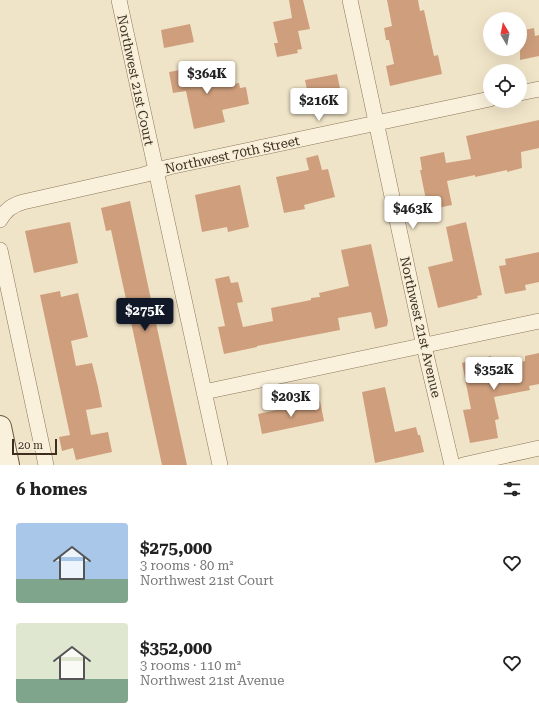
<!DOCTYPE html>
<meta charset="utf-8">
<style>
body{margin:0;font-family:"Roboto Serif",serif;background:#f6f6f6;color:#222;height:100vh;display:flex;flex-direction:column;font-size:15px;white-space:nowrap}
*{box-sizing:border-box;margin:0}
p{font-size:13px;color:#767676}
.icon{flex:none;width:22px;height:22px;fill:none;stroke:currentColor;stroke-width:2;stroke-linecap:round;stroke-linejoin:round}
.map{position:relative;height:465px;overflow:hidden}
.drawer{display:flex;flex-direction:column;background:#fff;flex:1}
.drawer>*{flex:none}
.needle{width:26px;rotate:350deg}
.buttons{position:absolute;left:483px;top:12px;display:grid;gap:8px}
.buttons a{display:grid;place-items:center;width:44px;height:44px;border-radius:50%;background:#fff;box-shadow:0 4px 16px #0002;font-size:20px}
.scale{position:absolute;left:12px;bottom:10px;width:45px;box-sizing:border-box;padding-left:4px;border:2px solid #3d2e20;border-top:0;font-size:11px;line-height:14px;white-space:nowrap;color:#3d2e20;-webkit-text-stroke:3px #f7eed8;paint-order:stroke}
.price{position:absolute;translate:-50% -34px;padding:0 9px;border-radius:4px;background:#fff;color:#222;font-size:13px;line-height:26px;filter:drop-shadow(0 1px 2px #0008)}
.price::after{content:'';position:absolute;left:50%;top:24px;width:12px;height:9px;margin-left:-6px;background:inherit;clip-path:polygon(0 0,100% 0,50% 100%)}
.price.active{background:#111827;color:#fff}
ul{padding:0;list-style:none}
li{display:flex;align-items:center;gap:12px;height:100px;padding:0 16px}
li span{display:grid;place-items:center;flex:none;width:112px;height:80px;border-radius:4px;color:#555}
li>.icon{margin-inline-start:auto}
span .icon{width:48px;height:48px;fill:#fffc;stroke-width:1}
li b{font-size:17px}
h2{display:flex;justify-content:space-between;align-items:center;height:48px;padding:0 16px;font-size:17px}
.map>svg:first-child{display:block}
.building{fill:#cf9f7d}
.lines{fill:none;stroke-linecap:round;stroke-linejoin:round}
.minor-casing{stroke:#8d765c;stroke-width:16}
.secondary-casing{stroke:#6f573f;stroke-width:24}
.minor{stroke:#faf1dc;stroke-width:15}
.secondary{stroke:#faf1dc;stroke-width:22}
.labels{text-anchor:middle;stroke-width:3;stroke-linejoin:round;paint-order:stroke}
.street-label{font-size:13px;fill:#3d2e20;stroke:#f7eed8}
</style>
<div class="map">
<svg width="539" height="465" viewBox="0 0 539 465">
<rect width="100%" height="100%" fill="#f0e4c8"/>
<path class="building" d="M289,0H303L310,29L298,31L302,49L297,50L298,53L277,57L274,43H278L273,22L292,18Z
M387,0H418L420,11L424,10L434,56L438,55L442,74L390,86L386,66L394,64L389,40H386L384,28L392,26Z
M190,24L194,42L164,48L161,30Z
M534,28L535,36L539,35V56L520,60V31Z
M212,64L217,87L239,83L240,88L246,87L249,104L222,110L225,122L194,129L186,91L173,93L169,72Z
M337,74L342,98L310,105L305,80Z
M539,120V148L521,152L522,168L507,172V170L475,177V175L447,181L452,205L428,210L420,170H422L420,157L444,152L446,163L471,159L466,136Z
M318,155L322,170L328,169L335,197L304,205L305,209L284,213L276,177L309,170L306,158Z
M240,185L249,227L228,232L227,227L202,232L195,195Z
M130,201L159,337L187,465H162L111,230L106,231L101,208Z
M70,222L78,263L34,273L25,231Z
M466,222L482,295L477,296L478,298L438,308L428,267L453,261L446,227Z
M371,244L388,321L387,326L375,329L371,312L338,318L340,330L257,346V347L224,354L218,327L225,326L215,279L229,276L231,283L238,282L243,302L237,303L243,327L273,321L271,308L311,300V298L320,297L319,293L349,286L341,250Z
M539,252V282L525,285L526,290L505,294L499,266L506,265L505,259Z
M60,291L61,297L78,293L88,337L71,341L76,366L92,363L98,387L102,407L86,410L91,435L108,432L112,452L76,460L73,448L62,451L59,437L70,435L40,295Z
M539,353V384L529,386L530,390L494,397L499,419L495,420L498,438L470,443L463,410L471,409L462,363L491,356L493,367L525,361V356Z
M385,387L395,432L416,427L418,435H420L424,452L375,463L362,392Z
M320,401L324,421L262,434L258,414Z"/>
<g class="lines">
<g class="minor-casing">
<path id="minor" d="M119,0L220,465
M350,0L424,346L452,465
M520,93L539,89
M0,220C5,210 12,205 23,202L143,175L169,167L490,99
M0,250L46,465
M204,392L539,321
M463,465L539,448"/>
</g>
<g class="secondary-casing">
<path id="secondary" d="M0,427L8,465"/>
</g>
<use href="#minor" class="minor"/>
<use href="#secondary" class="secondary"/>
</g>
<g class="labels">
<g class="street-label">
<text transform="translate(136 80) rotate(78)" y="5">Northwest 21st Court</text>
<text transform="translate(232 154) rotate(-12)" y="5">Northwest 70th Street</text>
<text transform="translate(421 327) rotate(77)" y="5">Northwest 21st Avenue</text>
</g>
</g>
</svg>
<div class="buttons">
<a><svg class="needle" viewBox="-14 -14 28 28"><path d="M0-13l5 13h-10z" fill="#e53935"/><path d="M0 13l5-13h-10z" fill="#767676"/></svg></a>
<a><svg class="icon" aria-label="locate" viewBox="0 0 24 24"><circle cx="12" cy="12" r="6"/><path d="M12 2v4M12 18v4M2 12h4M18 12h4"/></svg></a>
</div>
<div class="scale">20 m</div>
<b class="price" style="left:207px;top:95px">$364K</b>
<b class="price" style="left:319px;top:122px">$216K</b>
<b class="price" style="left:413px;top:230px">$463K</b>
<b class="price active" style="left:145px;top:332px">$275K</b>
<b class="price" style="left:494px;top:391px">$352K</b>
<b class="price" style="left:291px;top:418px">$203K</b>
</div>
<section class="drawer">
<h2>6 homes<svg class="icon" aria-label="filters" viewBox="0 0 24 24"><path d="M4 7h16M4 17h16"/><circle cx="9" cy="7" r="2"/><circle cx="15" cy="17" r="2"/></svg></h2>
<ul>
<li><span style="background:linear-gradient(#a9c7e8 70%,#7fa58c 0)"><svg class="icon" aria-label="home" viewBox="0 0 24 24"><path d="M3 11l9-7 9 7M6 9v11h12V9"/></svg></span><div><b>$275,000</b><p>3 rooms · 80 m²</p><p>Northwest 21st Court</p></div><svg class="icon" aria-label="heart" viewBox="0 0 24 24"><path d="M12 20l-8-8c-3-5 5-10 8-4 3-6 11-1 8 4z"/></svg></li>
<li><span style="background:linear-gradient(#dfe7d0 70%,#7fa58c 0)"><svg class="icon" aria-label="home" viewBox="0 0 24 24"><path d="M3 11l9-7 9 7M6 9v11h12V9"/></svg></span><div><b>$352,000</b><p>3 rooms · 110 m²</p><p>Northwest 21st Avenue</p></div><svg class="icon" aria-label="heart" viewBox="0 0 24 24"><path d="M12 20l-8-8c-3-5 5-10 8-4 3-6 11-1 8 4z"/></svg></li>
</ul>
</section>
